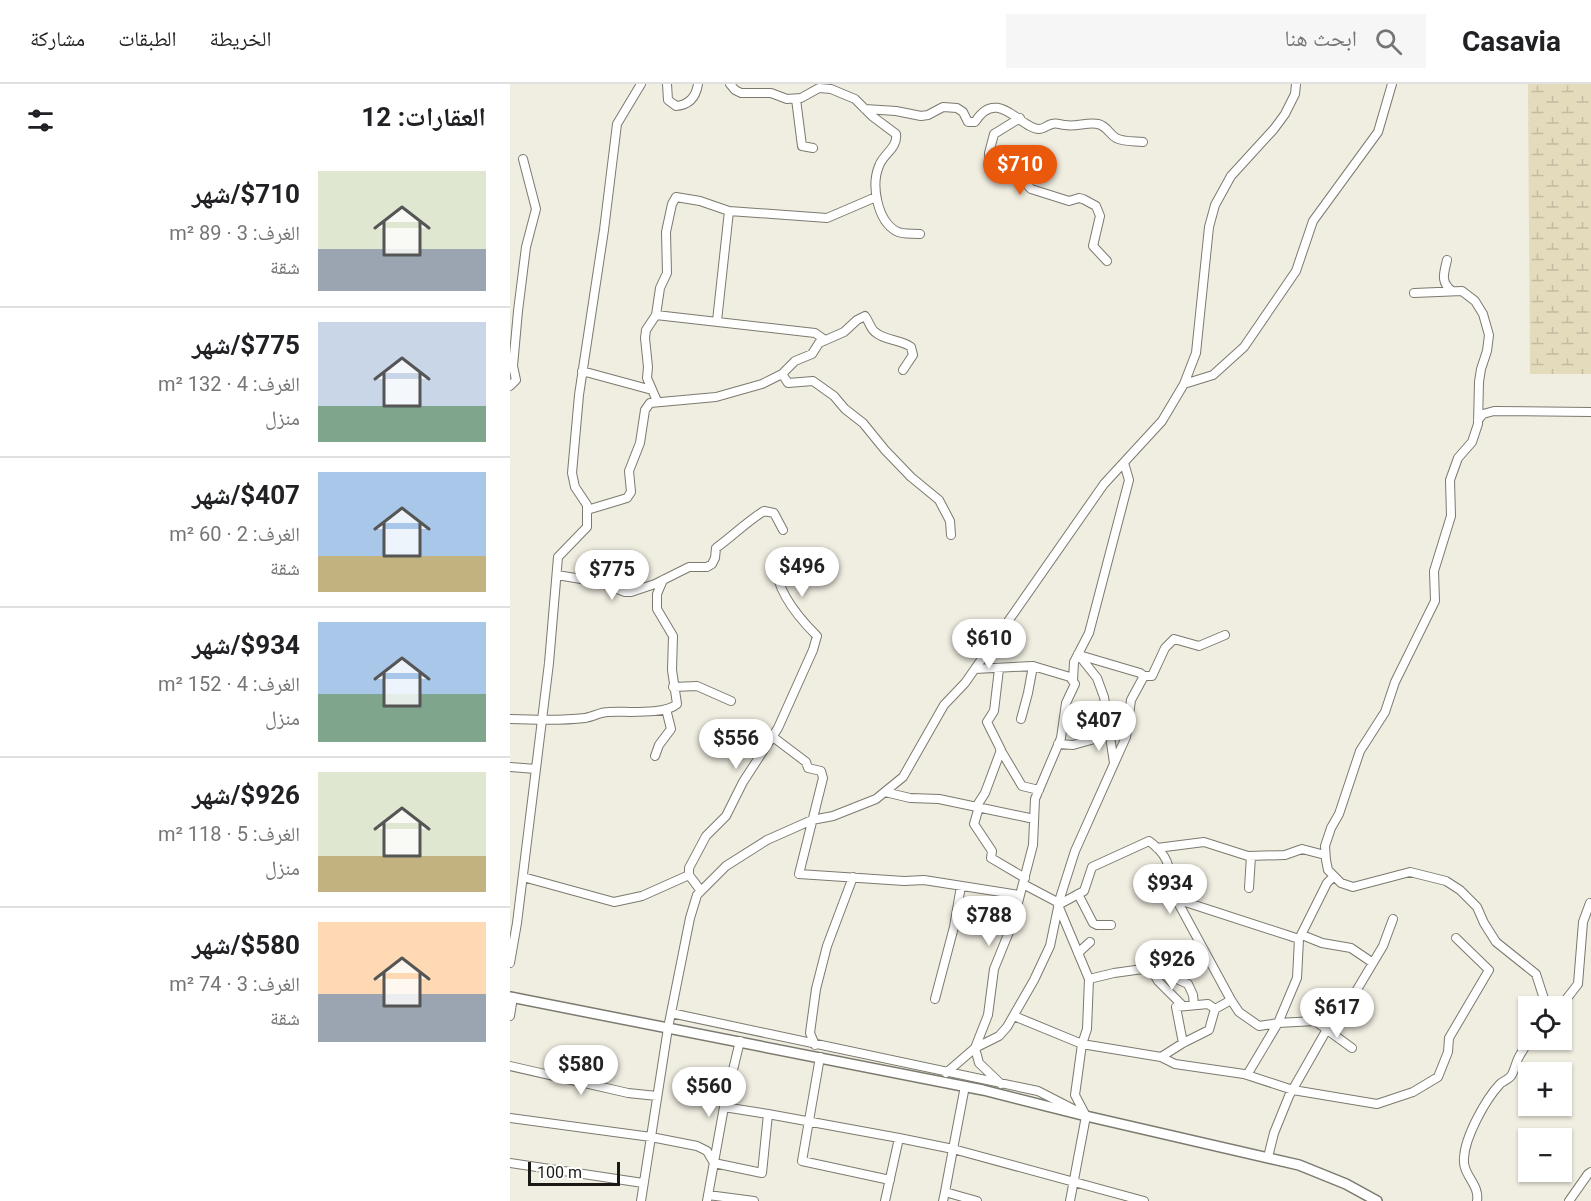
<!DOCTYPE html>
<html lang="ar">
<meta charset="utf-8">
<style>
body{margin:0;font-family:Roboto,"Noto Naskh Arabic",sans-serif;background:#f6f6f6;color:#202124;direction:rtl;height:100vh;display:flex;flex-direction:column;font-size:22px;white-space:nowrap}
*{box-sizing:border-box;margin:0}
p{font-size:20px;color:#757577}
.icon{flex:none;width:33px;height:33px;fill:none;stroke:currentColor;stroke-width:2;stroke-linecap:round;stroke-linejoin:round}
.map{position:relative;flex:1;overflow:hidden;direction:ltr}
.drawer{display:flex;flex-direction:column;background:#fff;width:510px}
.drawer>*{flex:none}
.controls{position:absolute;left:1008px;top:912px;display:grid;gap:12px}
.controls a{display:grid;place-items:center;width:54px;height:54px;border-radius:0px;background:#fff;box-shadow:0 2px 4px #0004;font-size:30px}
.scale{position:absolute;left:18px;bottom:15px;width:92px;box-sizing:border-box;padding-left:6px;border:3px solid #1a1915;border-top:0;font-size:16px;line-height:21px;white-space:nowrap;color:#1a1915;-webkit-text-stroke:4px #fff;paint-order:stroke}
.price{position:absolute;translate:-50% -51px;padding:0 14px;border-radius:21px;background:#fff;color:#222;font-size:20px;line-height:39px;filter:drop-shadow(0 2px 3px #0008)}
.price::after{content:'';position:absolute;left:50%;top:36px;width:18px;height:14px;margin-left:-9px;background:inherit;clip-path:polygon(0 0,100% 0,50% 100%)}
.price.selected{background:#ea580c;color:#fff}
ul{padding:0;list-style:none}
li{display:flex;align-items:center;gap:18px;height:150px;padding:0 24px}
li+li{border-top:2px solid #e0e0e0}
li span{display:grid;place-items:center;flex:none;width:168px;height:120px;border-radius:0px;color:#555}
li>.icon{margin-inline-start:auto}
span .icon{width:72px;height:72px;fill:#fffc;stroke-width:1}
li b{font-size:26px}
h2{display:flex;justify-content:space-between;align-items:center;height:72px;padding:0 24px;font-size:26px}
header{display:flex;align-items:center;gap:36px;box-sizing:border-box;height:84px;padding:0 30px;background:#fff;border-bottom:2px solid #e0e0e0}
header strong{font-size:28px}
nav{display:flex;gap:33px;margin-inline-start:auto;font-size:21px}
.search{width:420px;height:54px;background:#f6f6f6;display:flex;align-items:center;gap:15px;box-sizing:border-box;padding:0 21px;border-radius:0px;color:#757577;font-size:22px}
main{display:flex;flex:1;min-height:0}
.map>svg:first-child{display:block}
.wetland{fill:url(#wetland-marsh)}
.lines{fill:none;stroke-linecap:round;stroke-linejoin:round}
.minor-casing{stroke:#7c796f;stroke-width:10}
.major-casing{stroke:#7c796f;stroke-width:12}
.minor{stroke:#fff;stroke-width:8}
.major{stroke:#fff;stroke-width:9}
</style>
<header>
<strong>Casavia</strong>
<div class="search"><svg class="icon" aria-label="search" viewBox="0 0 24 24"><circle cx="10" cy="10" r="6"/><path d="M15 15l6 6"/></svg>ابحث هنا</div>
<nav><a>الخريطة</a><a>الطبقات</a><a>مشاركة</a></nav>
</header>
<main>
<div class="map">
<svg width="1081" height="1117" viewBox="0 0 1081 1117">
<defs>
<pattern id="wetland-marsh" width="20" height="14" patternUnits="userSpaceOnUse" patternTransform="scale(1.5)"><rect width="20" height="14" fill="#e4dbbd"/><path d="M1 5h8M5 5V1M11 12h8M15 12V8" fill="none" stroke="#c3bba2"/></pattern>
</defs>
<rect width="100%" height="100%" fill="#f0ede1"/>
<path class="wetland" d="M1018,0H1081V290H1020Z"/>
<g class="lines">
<g class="minor-casing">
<path id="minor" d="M157,0L158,16L166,22C179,21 186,13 188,0
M220,0L225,6L231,9H261L277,15L291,14L309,4L321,5L345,15L362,32L386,50C388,64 373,70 369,82C361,101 367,136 386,147C393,151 403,149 410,150
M286,15L292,62L303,64
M355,25L386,27L411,32L418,31L433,23L447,24L453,28L458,38H465C487,2 511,45 529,45C534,45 537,41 542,40C547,38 550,41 555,41C566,43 577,38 588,40C597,42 599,50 606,54C613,58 625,57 633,58
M510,34L484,50L479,69L480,86L512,95L521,105L559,117L569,114L573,115L586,122L590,132L583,162L597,177
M219,127L317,134L366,113
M937,176C934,189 930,198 942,207
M904,209L952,207L965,217L973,230L979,251L977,267L971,285L969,298L968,340L962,358L948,374L940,396L941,432L924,487L925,517L885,598L875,628L850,667L829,730L821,744L815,762L816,776L818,786L831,799L843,803L900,788L936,797L950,806L967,823L974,839L986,858L1026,890L1035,918L1040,922
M146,231L305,249L315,256
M72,287L142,306
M272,290L278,299L303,297L324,312L335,325L353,339L375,366L401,393L429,416L440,437L441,451
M674,300L703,291L734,263L786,187L803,137L868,48L882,0
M0,302L6,296L3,282L8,227L16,163L26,125L13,75
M147,317L137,294L138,283L135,254L136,246L146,231L150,204L157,189L156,148L162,120L166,113L190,117L219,127L207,237
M968,336L973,330L984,327L1081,328
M77,426L117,414L121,408L119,387L130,359L135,326L140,319L206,313L252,300L272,290L285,277L302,270L309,259L334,248L347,236L355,232C359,237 360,244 365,248C375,257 390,255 401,263L403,271L393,286
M47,491L89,498L115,508H121L145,500L179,483H197L202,480L205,474L206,464C223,452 236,438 254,427L264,429L273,446
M568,570L587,594L594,613L604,679
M569,571L630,589L634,592
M465,585L523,582L518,609L511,635
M563,597L564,578L579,549L619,396L614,379
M163,603L187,602L221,617
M0,635C25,636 50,637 75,634C83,633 90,628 98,628C115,627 155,631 167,620L162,586L163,552L147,525V510L153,496
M263,653L296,678L298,684L311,687L313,694L289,790L394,797L414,796L510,811
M548,660L563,661L599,651
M490,665L512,702L529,706
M145,672L149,661L161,645L156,625
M0,683L26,685
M375,708L400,714L429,715L524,735
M466,723L475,709L491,666L477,638L484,627L489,585
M469,723L464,740L482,767L481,774L515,794
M647,764L694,758L738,772L775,771L792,765L815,771
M13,793L104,818L132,812L179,791
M513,800L549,819
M739,804L741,772
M191,807L179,791V784L196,752L216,732L233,698L268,644L303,566L307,552C289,534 265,506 266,479
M568,810L583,839L587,841H601
M666,815L789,855L817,799L824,792
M792,851L812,859L841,864L863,879
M568,869L580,858
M0,879L7,839L39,579L48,473L77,443V421L65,403L62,389L69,311L94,146L107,40L131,0
M658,883L669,896L678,900L683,911L684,921
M579,895L604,889L640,884L648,897L673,922
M425,915L444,843L451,802
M721,916L729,928L749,942L768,939L805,937L842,964
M1051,922L1068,900L1073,838L1080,819
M161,929L528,1007L567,1027
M0,932L3,913
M504,932L572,960L651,973L665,980L734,990L783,1006L867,1020L903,1008L928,993L938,968L939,954L979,886L946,854
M673,959L666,923L698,920L705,925
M305,961L300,949L306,905L317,862L343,793
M310,973L292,1077L380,1096
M0,982L118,1009L147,1012
M436,989L465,964L478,931L484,885L503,838L523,761L525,715L551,654L556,619L565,600L560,593L523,582
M737,991L768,939L787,894L789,855
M491,1000L469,979L465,964L489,952L497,943L524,896L540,862L550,814L565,767L616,653L621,616L634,592H642L655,564L664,555L689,562L715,551
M258,1030L389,1054
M0,1034L141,1053L187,1062L197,1067L204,1079L252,1089L258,1030L214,1023
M758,1073L764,1049L779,1012L820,940L842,914L873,862L883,835
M0,1079L133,1099
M435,1108L443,1065L634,1117
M198,1111L244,1117
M131,1117L158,944L180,834L187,811L216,782L257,756L302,736L323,732L366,715L393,693L434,621L455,599L594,400L652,337L674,300L686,269L699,143L705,121L721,92L764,45L775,30L785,10L786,0
M197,1117L214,1023L230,957
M375,1117L389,1054L443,1065L455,1002
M433,1117L435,1108L467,1117
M560,1117L576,1032L565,1011L572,960L577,945L579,895L548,821L574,807L582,783L639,757C654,768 663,781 658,800L721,916L705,925L699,946L673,959L651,973
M967,1117C970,1100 952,1091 954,1074C955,1053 975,1016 990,1000C993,997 998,996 1001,992C1005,986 1006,977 1010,971C1013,965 1017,960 1021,956
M1059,1117L1078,1090L1081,1088"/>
</g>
<g class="major-casing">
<path id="major" d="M0,913L473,1006L576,1032L789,1081L836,1100L867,1117"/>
</g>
<use href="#minor" class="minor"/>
<use href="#major" class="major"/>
</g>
</svg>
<div class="controls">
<a><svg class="icon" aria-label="locate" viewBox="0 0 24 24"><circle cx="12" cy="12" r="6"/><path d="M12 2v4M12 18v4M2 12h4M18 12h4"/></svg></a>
<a>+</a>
<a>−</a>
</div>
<div class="scale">100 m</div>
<b class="price selected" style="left:510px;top:112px">$710</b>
<b class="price" style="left:292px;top:514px">$496</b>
<b class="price" style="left:102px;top:517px">$775</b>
<b class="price" style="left:479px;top:586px">$610</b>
<b class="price" style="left:589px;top:668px">$407</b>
<b class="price" style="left:226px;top:686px">$556</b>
<b class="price" style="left:660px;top:831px">$934</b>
<b class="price" style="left:479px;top:863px">$788</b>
<b class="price" style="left:662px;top:907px">$926</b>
<b class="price" style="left:827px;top:955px">$617</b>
<b class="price" style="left:71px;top:1012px">$580</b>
<b class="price" style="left:199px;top:1034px">$560</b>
</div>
<section class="drawer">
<h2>العقارات: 12<svg class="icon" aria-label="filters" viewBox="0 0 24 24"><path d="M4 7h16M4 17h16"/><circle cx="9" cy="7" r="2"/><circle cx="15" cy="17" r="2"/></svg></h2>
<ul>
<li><span style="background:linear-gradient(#dfe7d0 65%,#9aa5b1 0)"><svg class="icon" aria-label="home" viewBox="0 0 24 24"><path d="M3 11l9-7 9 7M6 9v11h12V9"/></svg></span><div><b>$710/شهر</b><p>الغرف: 3 · 89 m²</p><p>شقة</p></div></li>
<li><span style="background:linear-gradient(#c9d6e8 70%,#7fa58c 0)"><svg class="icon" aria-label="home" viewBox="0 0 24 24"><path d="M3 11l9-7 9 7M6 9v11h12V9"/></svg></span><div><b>$775/شهر</b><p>الغرف: 4 · 132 m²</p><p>منزل</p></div></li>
<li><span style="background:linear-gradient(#a9c7e8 70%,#c2b280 0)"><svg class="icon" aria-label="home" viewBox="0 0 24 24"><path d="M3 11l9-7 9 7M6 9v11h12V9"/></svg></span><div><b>$407/شهر</b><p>الغرف: 2 · 60 m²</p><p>شقة</p></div></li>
<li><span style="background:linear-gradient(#a9c7e8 60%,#7fa58c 0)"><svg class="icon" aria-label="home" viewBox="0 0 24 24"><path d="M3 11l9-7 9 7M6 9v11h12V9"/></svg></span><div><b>$934/شهر</b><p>الغرف: 4 · 152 m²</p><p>منزل</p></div></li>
<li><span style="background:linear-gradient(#dfe7d0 70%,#c2b280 0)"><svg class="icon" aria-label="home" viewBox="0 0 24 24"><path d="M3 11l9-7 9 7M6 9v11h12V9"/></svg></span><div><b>$926/شهر</b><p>الغرف: 5 · 118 m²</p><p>منزل</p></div></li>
<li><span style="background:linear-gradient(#ffd9b3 60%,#9aa5b1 0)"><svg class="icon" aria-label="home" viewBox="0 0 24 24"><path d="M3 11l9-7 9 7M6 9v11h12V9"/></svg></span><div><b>$580/شهر</b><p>الغرف: 3 · 74 m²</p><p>شقة</p></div></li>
</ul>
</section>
</main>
